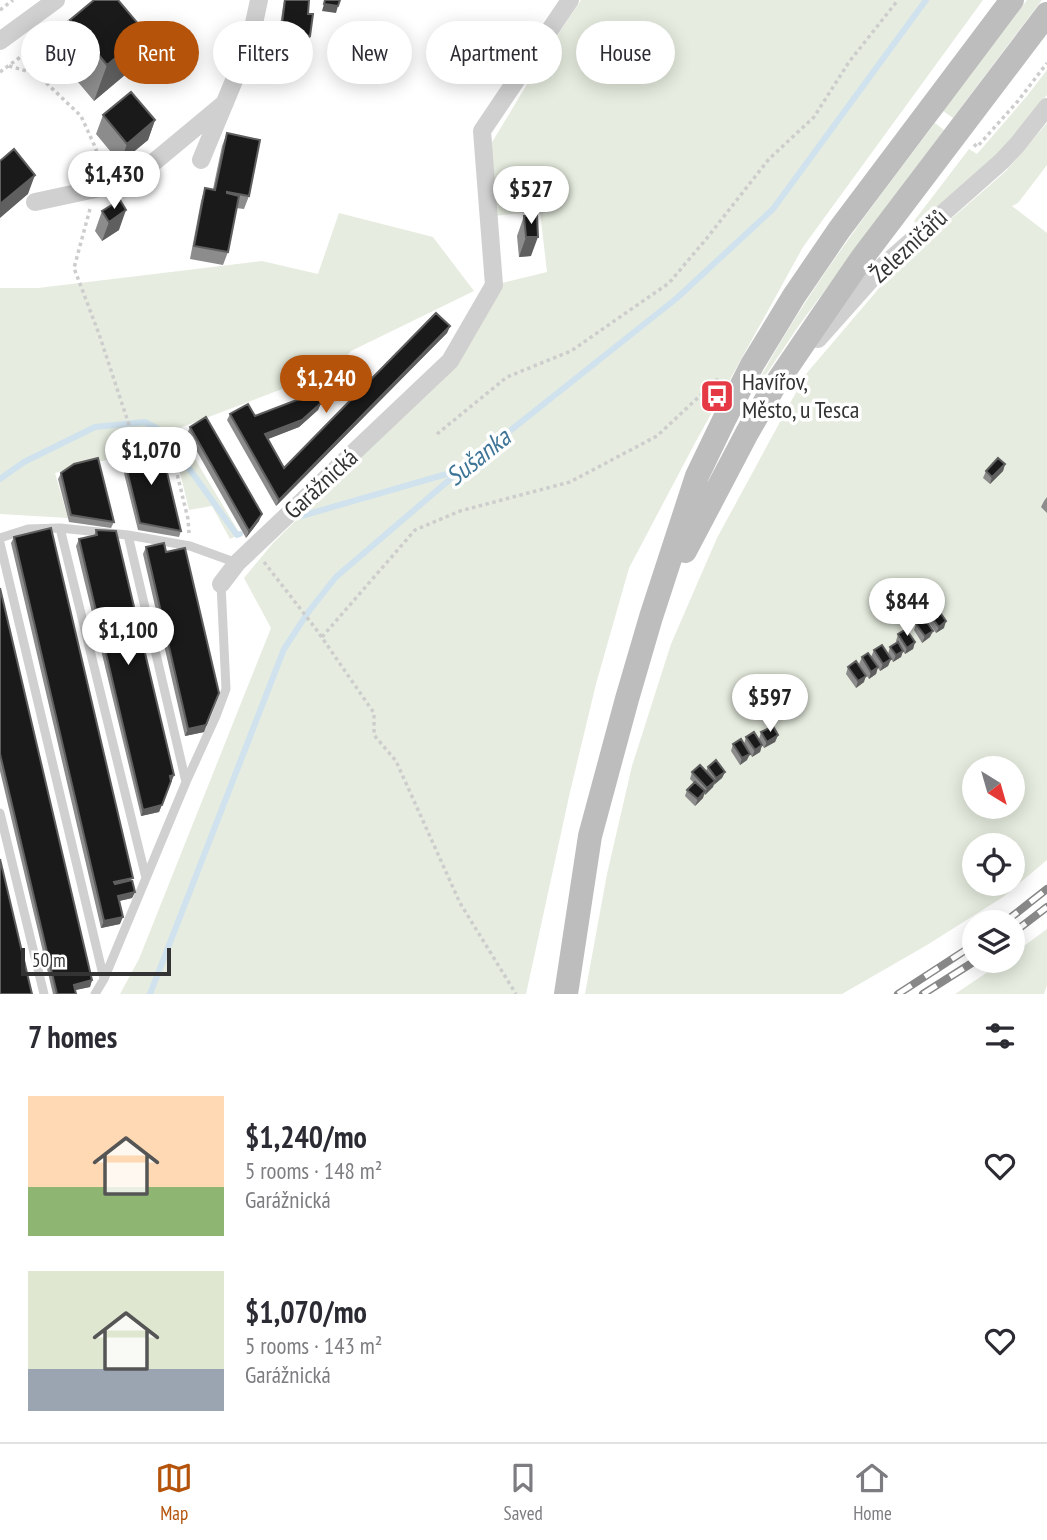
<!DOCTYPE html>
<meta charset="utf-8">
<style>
body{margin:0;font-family:"PT Sans Narrow",sans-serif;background:#f2f2f3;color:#2b2b33;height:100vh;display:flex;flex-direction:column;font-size:26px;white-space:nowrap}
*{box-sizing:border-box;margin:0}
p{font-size:23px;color:#7c7c81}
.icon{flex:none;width:38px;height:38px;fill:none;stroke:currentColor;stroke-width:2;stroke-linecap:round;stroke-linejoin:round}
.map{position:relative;height:994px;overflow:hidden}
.sheet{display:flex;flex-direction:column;background:#fff;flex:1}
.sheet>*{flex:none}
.guide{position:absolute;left:21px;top:21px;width:1006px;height:63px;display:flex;gap:14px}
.needle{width:46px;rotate:143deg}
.buttons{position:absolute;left:962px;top:756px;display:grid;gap:14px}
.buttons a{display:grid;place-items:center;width:63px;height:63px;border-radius:50%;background:#fff;box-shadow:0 4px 18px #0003;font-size:35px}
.scale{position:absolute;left:21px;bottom:18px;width:150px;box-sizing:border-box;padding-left:7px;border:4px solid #333;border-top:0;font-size:19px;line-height:24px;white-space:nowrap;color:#333;-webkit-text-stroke:5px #fff;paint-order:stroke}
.price{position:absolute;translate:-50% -60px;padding:0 16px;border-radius:24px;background:#fff;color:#222;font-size:23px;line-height:46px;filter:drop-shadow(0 2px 4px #0008)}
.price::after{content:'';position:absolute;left:50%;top:42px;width:21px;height:16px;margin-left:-10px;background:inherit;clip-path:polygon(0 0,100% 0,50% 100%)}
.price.active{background:#b45309;color:#fff}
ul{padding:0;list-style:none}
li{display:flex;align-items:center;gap:21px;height:175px;padding:0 28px}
li span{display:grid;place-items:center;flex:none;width:196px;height:140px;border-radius:0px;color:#555}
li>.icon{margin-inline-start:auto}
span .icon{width:84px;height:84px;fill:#fffc;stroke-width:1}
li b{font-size:30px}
h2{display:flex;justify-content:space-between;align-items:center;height:84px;padding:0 28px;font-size:30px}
.chip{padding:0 24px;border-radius:32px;background:#fff;box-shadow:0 4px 18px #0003;font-size:24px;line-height:63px}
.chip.active{background:#b45309;color:#fff}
.dock{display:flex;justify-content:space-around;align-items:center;height:98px;border-top:2px solid #e1e1e2;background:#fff;font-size:19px;color:#7c7c81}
.dock a{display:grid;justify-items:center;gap:4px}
.dock .active{color:#b45309}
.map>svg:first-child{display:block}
.green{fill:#e6ecdf;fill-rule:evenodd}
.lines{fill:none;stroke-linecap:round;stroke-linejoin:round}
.stream{stroke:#cfe2ee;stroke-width:6}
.path{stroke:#cdcdcd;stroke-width:3.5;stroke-dasharray:3.5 3.5;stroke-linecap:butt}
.service{stroke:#d0d0d0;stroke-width:9}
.minor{stroke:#d0d0d0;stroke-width:18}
.secondary{stroke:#bdbdbd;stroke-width:24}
.rail-casing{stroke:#888;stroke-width:8}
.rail{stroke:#fff;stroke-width:5;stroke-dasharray:16;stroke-linecap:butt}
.wall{fill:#8c8c8c}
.shaded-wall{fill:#5f5f5f}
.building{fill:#1a1a1a;stroke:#5f5f5f;stroke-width:2}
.labels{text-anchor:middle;stroke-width:7;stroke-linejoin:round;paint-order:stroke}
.street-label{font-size:24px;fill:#333;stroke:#fff}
.poi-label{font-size:24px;fill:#333;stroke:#fff;text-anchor:start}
.water-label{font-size:26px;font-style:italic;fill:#3f7597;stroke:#fff}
</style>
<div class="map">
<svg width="1047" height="994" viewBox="0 0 1047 994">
<rect width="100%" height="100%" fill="#fff"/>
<path class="green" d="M581,0H983L803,247L695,443L629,568L596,684L570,792L526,994H120L139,959L271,628L244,578L273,543L450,370L498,284L547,272L540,211L493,216L491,144L544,56Z
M1027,0H1042L953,118L943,111Z
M1047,70V95L1012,141L919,225L915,223L914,221L969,149L977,154L1027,96Z
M935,123L944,130L800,324L761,382L759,380C809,288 872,206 935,123Z
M1047,123V165L1018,203L1012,206L1047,233V860L1003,897L927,945L842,994H585L607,874L632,766L671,644L717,538L806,374L892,273L896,267L1006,171ZM975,768H1013V807H975ZM975,845H1013V884H975Z
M339,213L433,237L474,291L351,351L337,368L177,429L240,534L230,539L212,506L189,510L173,443L55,473L68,518L0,514V288H38L262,261L318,274Z
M1047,929V985L1044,994H955L1004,961H1013V954Z"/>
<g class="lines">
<path class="stream" d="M0,479L24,462L95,427L145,422L162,431L237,535L240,534
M298,517L457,471
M150,994L284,649L309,611L336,577L462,469L677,298L773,209L926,0"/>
<path class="path" d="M0,10L13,0
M9,66L37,74L81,116L96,149L98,171
M0,72L72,19
M974,144L977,147L1018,101L1047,63
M90,209L74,268L99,334L134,440L158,442L172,453L188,519L189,533
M437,434L507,377L571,351L669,283L707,238L769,159L814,117L849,62L898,0
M264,562L316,629L374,713V735L396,761L460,903L516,994
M322,637L415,530L460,511L570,482L657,436L720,377"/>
<path class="service" d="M60,528L146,878
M128,535L186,782
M0,538L28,529L60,528L128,535L190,546L237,563
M0,543L104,979
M0,813L44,994
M95,994L104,979L186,782L216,716L226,689L221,584"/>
<path class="minor" d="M0,41L56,0
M201,160L250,42L259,0
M35,202L114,185L142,172L225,103
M818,339L882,267L1002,161L1017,145L1047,107
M221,584L237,563L450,361L494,285L482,131L570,0"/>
<path class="secondary" d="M685,551L747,433L773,388L818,322L862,258L1047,14
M566,994L590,836L627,699L651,617L697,476L724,420L752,365L794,296L839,230L1012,0"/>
<g class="rail-casing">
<path id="rail" d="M1005,922L1047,889
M1013,933L1047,907
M898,994L975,944
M923,994L975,961"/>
</g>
<use href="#rail" class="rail"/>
</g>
<path class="wall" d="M284,0H309L308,14L310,36L308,42L278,38Z
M70,20L146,33L132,69L94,101L56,56Z
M103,115L155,120L148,140L120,163L96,134Z
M227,133L249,196L244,209L236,208L228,252L223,265L190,259L201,201L205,188L213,189L222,146Z
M102,211L119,230L102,241L95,231Z
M524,216L531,256L519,257L517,236Z
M450,326L447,333L276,506L227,420L230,414L255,416L321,403L318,410L299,427L268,439L284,468Z
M190,427L259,521L246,538L187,434Z
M122,450L181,531L179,537L138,530L120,457Z
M1005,464L1003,471L990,484L983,478L986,471Z
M61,473L114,522L111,528L69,522L58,479Z
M1047,497V513L1041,507L1044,501Z
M96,530L174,775L159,812L141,816L76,546L79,539L94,536Z
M14,537L132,881L135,892L132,898L119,901L120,924L101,928L11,543Z
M146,547L204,732L185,736L143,554Z
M0,588L92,980L90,987L75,990L76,994H53L0,771Z
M929,614L944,628L936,633L927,620Z
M916,624L930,637L922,643L914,630Z
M898,634L915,642L913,649L905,654L903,651L901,657L893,662L888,654L890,647L897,643L896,641Z
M874,650L891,659L888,666L880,671L871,657Z
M862,657L878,667L876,674L869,679L859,664Z
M848,667L864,682L856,688L846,674Z
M761,732L778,735L775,742L764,748L762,745L760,752L752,757L744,744L746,737L759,739Z
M733,744L747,760L740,765L731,751Z
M708,767L725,772L722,778L714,784L713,787L705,795L704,794L703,798L695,806L685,796L687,790L694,783L690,779L692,772L706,771Z"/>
<path class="shaded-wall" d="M324,4L338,6L336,13L322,11Z
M281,32L310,36L308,42L278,38Z
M146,33L132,69L94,101L107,65Z
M155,120L148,140L120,163L127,144Z
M35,175L28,194L0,218V204Z
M126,210L119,230L102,241L109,222Z
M526,237H538L531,256L519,257Z
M450,326L447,333L276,506L279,500Z
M321,403L318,410L299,427L263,441L265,434Z
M1005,464L1003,471L990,484L992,477Z
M262,514L259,521L246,538L249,531Z
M946,621L944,628L936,633L939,627Z
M933,631L930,637L922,643L925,636Z
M915,642L913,649L905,654L907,648Z
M903,651L901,657L893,662L896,655Z
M891,659L888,666L880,671L883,664Z
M878,667L876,674L869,679L871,672Z
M866,676L864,682L856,688L858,681Z
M219,693L204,732L185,736L188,729Z
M778,735L775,742L764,748L767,742Z
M762,745L760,752L752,757L755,750Z
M750,754L747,760L740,765L742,758Z
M725,772L722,778L714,785L716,778Z
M174,775L159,812L141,816L143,810L170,776Z
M715,781L713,787L705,795L707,788Z
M705,791L703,798L695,806L698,799Z
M135,892L132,898L115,902L118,896Z
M123,917L120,924L101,928L104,921Z
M92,980L90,987L71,991L74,985Z"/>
<path class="building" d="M94,0H118L146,33L107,65L70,20Z
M285,0H309L308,14H313L310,36L281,32Z
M325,0H340L338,6L324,4Z
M131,92L155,120L127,144L103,115Z
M227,133L260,140L249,196L227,192V193L239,196L228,252L194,246L205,188L215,190Z
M14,149L35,175L0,204V161Z
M120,200L126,210L109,222L102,211Z
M537,215L538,237H526L524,216Z
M436,313L450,326L279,500L230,414L248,404L255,416L315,393L321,403L302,420L265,434L284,468Z
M206,417L262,514L249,531L190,427Z
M160,443L181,531L140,523L122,450Z
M98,458L114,522L71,515L61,473L74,464Z
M998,458L1005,464L992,477L986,471Z
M51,528L133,878L114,882L115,884L132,880L135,892L118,896L123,917L104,921L14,537Z
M96,530L116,531L174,775L170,776L171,781L162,805L143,810L79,539L97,535Z
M164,543L166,552L185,548L219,693L206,725L188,729L146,547Z
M0,588L92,980L74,985L76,994H57L0,754Z
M937,608L946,621L939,627L929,614Z
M924,618L933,631L925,636L916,624Z
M906,629L915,642L907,648L898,634Z
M898,642L903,651L896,655L890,647Z
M882,645L891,659L883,664L874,650Z
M868,653L878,667L871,672L862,657Z
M856,661L866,676L858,681L848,667Z
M773,726L778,735L767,742L761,732Z
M754,732L762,745L755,750L746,737Z
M741,739L750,754L742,758L733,744Z
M716,760L725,772L716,778L708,767Z
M700,765L715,781L707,788L692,772Z
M695,782L705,791L698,799L687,790Z
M0,859L32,994H0Z"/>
<defs>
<g id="bus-square" transform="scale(1.75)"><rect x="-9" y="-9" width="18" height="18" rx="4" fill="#e63946" stroke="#fff"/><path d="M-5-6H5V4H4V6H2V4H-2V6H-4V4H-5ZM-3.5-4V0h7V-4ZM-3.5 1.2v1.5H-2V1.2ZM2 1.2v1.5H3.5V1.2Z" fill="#fff"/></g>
</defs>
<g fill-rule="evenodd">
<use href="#bus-square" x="717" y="396"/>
</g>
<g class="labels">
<g class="street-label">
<text transform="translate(909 246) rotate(-43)" y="8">Železničářů</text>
<text transform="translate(321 484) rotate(-43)" y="8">Garážnická</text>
</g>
<g class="poi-label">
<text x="742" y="390">Havířov,<tspan x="742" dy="28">Město, u Tesca</tspan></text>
</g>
<g class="water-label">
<text transform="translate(478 457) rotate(-39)" y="9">Sušanka</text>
</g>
</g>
</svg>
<div class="buttons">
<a><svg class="needle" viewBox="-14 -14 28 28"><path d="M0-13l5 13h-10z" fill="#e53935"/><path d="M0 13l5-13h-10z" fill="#7c7c81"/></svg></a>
<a><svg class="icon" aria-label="locate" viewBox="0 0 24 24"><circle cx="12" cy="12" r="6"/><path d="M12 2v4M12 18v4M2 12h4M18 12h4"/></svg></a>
<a><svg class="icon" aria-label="layers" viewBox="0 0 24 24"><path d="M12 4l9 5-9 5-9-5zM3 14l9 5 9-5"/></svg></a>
</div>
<div class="scale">50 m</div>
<b class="price" style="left:114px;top:211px">$1,430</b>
<b class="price" style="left:531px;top:226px">$527</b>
<b class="price active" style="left:326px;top:415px">$1,240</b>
<b class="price" style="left:151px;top:487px">$1,070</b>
<b class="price" style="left:907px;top:638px">$844</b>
<b class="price" style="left:128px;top:667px">$1,100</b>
<b class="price" style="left:770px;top:734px">$597</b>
<div class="guide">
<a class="chip">Buy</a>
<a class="chip active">Rent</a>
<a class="chip">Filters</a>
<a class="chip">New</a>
<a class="chip">Apartment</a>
<a class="chip">House</a>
</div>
</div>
<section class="sheet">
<h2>7 homes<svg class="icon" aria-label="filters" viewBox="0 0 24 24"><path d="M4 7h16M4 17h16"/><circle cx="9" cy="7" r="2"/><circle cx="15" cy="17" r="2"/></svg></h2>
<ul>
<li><span style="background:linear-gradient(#ffd9b3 65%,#8fb573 0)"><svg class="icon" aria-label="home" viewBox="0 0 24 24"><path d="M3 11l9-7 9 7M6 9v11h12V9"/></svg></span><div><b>$1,240/mo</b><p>5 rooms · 148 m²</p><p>Garážnická</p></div><svg class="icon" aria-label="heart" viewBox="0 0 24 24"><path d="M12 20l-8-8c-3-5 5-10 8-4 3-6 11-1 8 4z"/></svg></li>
<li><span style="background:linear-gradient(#dfe7d0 70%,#9aa5b1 0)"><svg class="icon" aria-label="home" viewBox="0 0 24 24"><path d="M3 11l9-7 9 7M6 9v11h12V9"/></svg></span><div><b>$1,070/mo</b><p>5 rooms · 143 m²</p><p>Garážnická</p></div><svg class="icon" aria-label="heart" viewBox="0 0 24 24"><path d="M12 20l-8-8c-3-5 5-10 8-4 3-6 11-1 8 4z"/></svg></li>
</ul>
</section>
<nav class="dock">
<a class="active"><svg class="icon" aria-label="map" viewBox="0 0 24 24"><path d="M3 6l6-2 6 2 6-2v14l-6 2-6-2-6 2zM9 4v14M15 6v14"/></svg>Map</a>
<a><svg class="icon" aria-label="saved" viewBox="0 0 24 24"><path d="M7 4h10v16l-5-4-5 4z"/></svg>Saved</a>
<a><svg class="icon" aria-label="home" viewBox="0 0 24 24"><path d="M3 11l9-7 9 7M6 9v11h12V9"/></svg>Home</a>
</nav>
